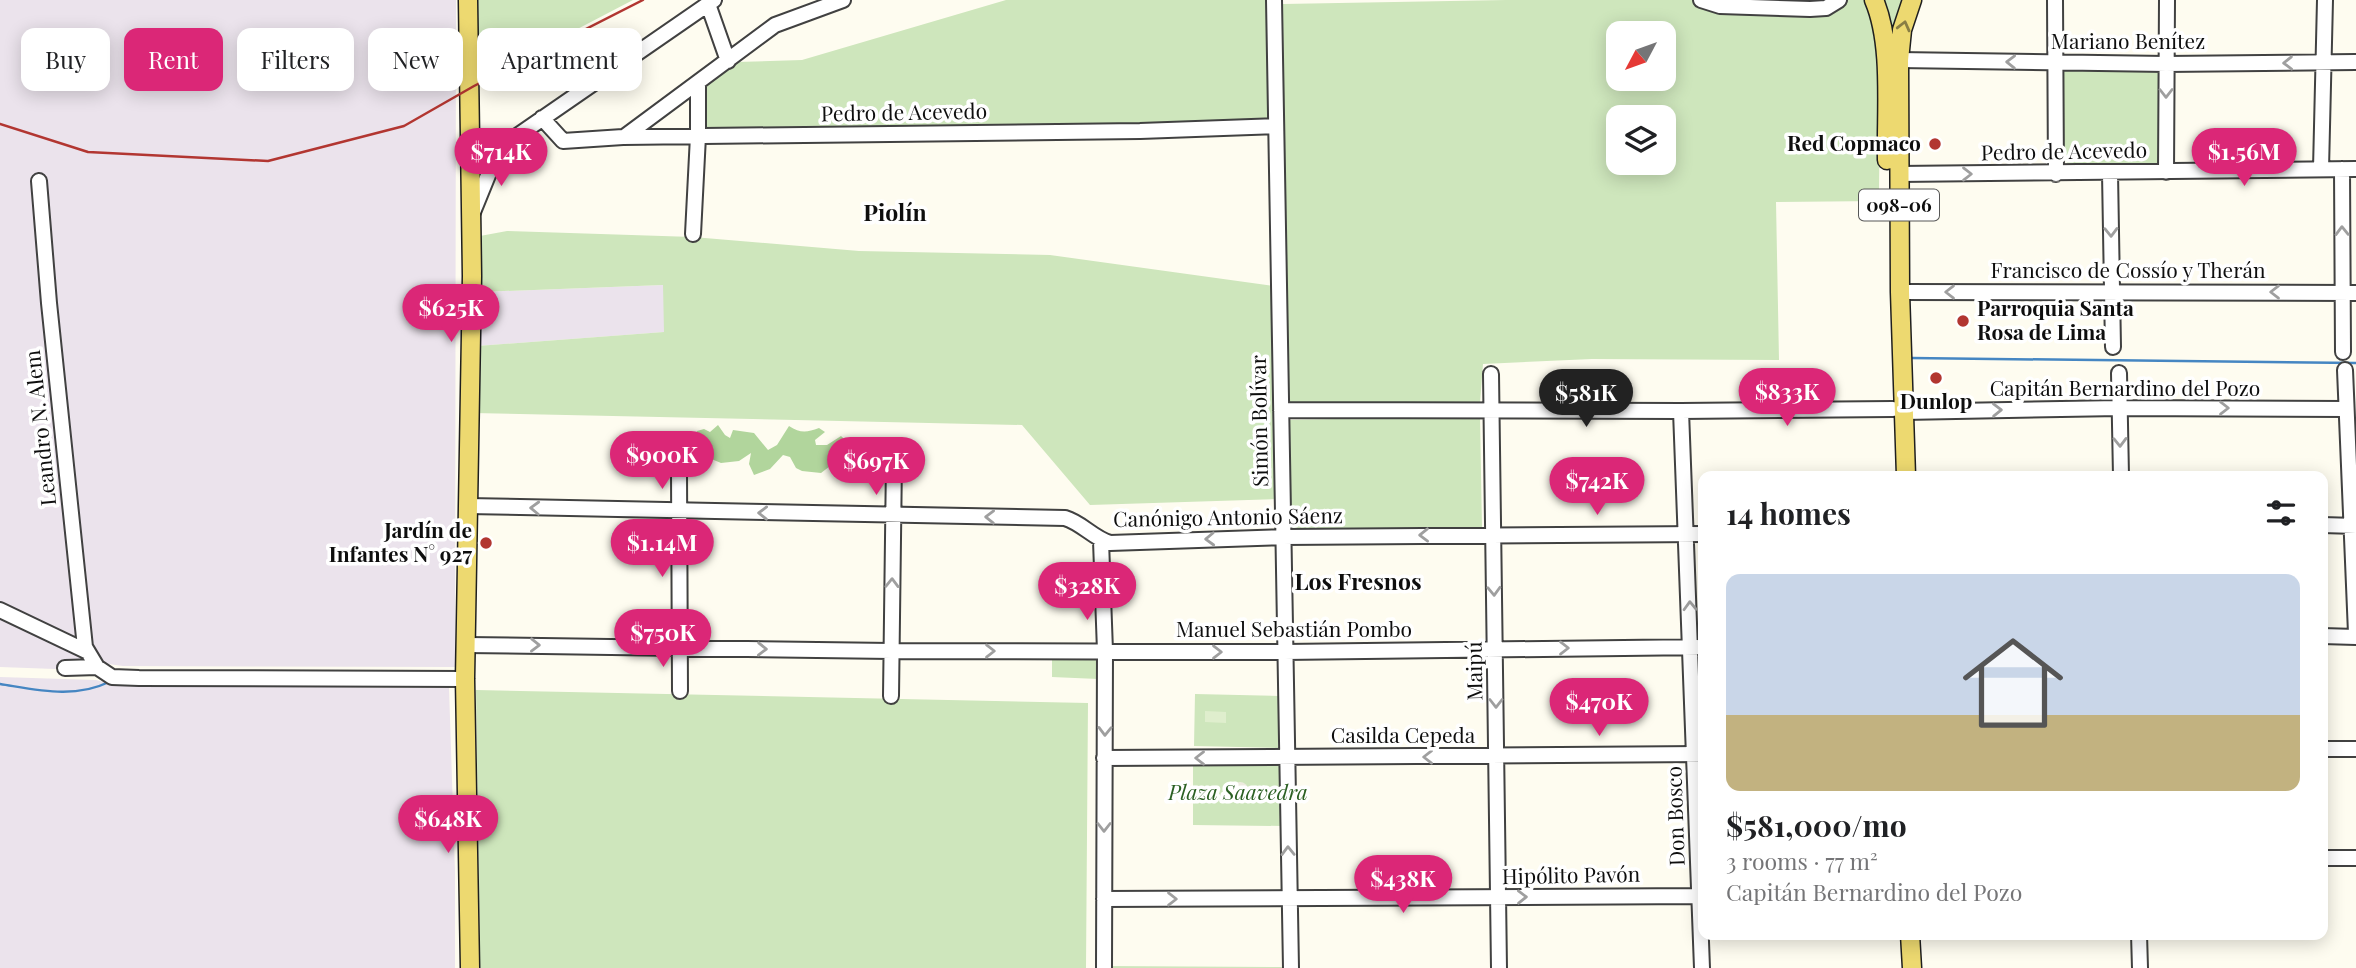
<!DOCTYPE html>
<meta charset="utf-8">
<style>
body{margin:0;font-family:"Playfair Display",serif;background:#f2f2f2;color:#202124;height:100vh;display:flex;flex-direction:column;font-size:26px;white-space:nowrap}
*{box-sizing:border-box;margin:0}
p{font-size:23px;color:#757577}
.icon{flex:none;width:38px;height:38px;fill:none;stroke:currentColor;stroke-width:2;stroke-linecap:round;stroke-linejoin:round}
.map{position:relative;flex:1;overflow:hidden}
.side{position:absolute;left:1698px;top:471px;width:630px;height:469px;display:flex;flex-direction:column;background:#fff;border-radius:14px;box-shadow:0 4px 18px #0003}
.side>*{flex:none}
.top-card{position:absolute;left:21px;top:28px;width:665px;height:63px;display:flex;gap:14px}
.needle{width:46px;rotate:229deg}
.buttons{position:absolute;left:1606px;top:21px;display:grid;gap:14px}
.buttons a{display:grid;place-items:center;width:70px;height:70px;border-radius:14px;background:#fff;box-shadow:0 4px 18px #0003;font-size:35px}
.price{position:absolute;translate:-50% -60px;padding:0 16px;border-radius:24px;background:#db2777;color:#fff;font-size:23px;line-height:46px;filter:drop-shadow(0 2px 4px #0008)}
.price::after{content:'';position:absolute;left:50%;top:42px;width:21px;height:16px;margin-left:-10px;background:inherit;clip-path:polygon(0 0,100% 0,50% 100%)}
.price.active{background:#222;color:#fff}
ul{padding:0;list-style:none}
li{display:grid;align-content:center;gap:14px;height:371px;padding:0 28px}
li+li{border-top:2px solid #e0e0e0}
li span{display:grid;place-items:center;height:217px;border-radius:14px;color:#555}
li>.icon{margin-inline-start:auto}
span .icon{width:126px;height:126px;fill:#fffc;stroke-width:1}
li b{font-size:30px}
h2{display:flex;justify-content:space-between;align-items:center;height:84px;padding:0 28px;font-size:30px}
.tag{padding:0 24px;border-radius:14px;background:#fff;box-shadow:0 4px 18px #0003;font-size:24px;line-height:63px}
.tag.active{background:#db2777;color:#fff}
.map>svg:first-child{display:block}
.industrial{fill:#ebe3ec}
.green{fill:#cee6bc;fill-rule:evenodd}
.forest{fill:#b1d59c}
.pitch{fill:#dfeecd}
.plaza{fill:#edebdf}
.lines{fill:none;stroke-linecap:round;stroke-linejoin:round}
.stream{stroke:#4586c2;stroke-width:2.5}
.minor-casing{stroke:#414141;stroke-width:18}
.major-casing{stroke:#1f1f1f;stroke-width:21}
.minor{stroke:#fff;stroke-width:14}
.major{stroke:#edd970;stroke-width:18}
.rail{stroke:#b23631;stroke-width:2.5}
.oneway{stroke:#897e44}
.oneway2{stroke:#9f9f9f}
.poi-dot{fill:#b23631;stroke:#fff;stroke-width:2.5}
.labels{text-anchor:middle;stroke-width:7;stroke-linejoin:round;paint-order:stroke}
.shield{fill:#fff;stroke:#565656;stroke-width:2}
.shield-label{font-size:19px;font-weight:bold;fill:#0e0e0e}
.street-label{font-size:21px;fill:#0e0e0e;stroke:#fff}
.poi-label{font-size:21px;font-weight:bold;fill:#0e0e0e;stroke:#fff;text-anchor:end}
.park-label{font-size:21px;font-style:italic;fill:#2b6023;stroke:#fff}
.neighbourhood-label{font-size:23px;font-weight:bold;fill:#0e0e0e;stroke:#fff}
</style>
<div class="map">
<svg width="2356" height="968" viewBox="0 0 2356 968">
<rect width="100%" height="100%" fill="#fefcf0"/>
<path class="industrial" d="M0,0H456L455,667L123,666L79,660L55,669L0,667Z
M664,285V332L477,346L479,292Z
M0,677L96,680L116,685L449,688L455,871V968H0Z"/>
<path class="green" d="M473,0H633L474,83Z
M1006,0H1272V120L1089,126L702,131L704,86L737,62L802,60Z
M1506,0H1866C1884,65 1879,134 1879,201L1776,202L1779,360L1592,359L1483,364L1480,403L1286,405L1283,4ZM1619,33H1664V79H1619ZM1619,117H1664V163H1619Z
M1881,0H1903L1892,47Z
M2064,67H2161L2160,163L2156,166H2070L2062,156L2061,71Z
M507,231L693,237L859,251L1050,255L1274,286L1278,499L1090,505L1022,425L473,413L477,346L664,332L663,285L479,292L480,236Z
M1480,416L1482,529L1288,530L1287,420Z
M1052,656L1096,658L1099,663L1098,679L1052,677Z
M476,690L1088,703L1086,968H480Z
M1195,694L1279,696L1278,748L1194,746Z
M1193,761H1283V826L1193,825Z
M1108,966L1283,967V968H1108Z"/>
<path class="forest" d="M718,425L725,435L730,438L733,430L754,433L768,450L777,445L789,426C800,433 806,433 819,428L825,432L815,440L816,445H827L841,436L859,453L853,462L838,460L821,473L802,471L796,468L790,457L783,455L770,469L754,475L749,464L751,453L739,461L721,463L709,458L701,461L694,460L692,444L697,431L704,429L710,432Z"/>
<path class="pitch" d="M1205,711L1226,712V723L1205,722Z"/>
<path class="plaza" d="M1232 790a8 8 0 1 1 16 0a8 8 0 1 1-16 0Z"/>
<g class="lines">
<path class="stream" d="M1911,358L2356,363
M0,684C38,690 74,699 109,682"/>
<g class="minor-casing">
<path id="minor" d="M1274,0L1291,968
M1701,0L1720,6L1810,9L1826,8L1839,0
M2055,0L2056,174
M708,4L728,61
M1899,60L2166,64L2356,62
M542,118L563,141L623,137L1140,131L1276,126
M624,137L775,25L843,0
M470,153H485L507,143L714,0
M2321,169L2325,0
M2342,169L2343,352
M2166,172L2167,0
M2110,173L2113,347
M1899,174L2356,169
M39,181L49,303L85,647L97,667
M473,212L495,158L504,146
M693,234L698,136V83
M1900,292L2356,293
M2345,370L2356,633
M2119,373L2121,476
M1491,374L1499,968
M1281,410L1681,411L1893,409
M1681,411L1702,968
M1904,412L2119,408L2346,409
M679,470L680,691
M467,506L1065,518C1082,523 1093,538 1110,543L1284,537L1703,534
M2322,525L2356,526
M1101,541L1105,651L1104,968
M0,610L88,652
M2322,636L2356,637
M466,645L891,651L1285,652L1703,647
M65,668L97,667L112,677L139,678L465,679
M891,696L894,460
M2322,749H2356
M1104,758L1703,754
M2322,858H2356
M1104,899L1703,896
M2139,934L2140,968"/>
</g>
<g class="major-casing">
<path id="major" d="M468,0L472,276L465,679L470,968
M1874,0C1893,44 1886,111 1887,160
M1906,476L1900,292L1899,60L1902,30L1912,0
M1910,934L1912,968"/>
</g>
<use href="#minor" class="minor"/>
<use href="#major" class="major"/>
<path class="rail" d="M0,124L88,152L268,161L404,126L474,86L643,0"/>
</g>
<defs><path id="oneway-chevron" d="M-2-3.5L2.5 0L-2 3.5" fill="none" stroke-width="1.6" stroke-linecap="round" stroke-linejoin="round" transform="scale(1.75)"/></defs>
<use class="oneway" href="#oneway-chevron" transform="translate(1904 26) rotate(-76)"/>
<g class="oneway2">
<use href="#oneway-chevron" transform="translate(2011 62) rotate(-179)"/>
<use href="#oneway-chevron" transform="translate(2288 63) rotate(179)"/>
<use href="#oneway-chevron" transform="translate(2166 93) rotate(90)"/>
<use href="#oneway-chevron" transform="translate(1967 174)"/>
<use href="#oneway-chevron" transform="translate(2342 231) rotate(-91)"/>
<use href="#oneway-chevron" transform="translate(2111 232) rotate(89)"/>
<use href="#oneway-chevron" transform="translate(1950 292) rotate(180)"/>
<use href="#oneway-chevron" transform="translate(2275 292) rotate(-180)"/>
<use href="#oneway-chevron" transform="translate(2224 408)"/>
<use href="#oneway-chevron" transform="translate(1997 410) rotate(-1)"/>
<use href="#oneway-chevron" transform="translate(2120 442) rotate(89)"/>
<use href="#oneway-chevron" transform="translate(535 508) rotate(-178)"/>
<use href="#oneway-chevron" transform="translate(763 513) rotate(-179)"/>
<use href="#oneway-chevron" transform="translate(990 517) rotate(-179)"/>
<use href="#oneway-chevron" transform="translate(1424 535) rotate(179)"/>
<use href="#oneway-chevron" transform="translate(1210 539) rotate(178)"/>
<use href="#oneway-chevron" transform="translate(892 583) rotate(-89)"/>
<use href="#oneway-chevron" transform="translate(1494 591) rotate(88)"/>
<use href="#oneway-chevron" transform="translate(1690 606) rotate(-92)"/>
<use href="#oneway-chevron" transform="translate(535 645) rotate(1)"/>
<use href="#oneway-chevron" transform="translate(1564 648)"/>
<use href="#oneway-chevron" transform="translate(762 649) rotate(1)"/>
<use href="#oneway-chevron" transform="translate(990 651)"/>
<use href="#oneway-chevron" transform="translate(1217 652)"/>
<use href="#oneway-chevron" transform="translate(1496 703) rotate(90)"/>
<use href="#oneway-chevron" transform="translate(1105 731) rotate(91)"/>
<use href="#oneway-chevron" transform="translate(1428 757) rotate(180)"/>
<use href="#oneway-chevron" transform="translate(1200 758) rotate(180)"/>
<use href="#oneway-chevron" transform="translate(1104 827) rotate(90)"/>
<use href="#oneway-chevron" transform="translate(1288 851) rotate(-91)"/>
<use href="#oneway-chevron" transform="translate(1522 897) rotate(-1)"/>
<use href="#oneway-chevron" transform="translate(1172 899)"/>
</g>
<g class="poi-dot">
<circle cx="1935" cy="144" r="7"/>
<circle cx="1963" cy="321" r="7"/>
<circle cx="1936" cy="378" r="7"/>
<circle cx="486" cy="543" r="7"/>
</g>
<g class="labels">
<rect class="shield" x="1859" y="189.5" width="80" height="31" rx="5"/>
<g class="shield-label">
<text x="1899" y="212">098-06</text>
</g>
<g class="street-label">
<text x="2128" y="49">Mariano Benítez</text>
<text transform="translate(904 113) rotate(-1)" y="7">Pedro de Acevedo</text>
<text transform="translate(2064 152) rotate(-1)" y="7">Pedro de Acevedo</text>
<text x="2128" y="278">Francisco de Cossío y Therán</text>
<text x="2125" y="396">Capitán Bernardino del Pozo</text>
<text transform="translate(1260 421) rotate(-91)" y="7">Simón Bolívar</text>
<text transform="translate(41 428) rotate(-96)" y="7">Leandro N. Alem</text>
<text transform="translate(1228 518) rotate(-1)" y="7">Canónigo Antonio Sáenz</text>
<text x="1294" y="637">Manuel Sebastián Pombo</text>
<text transform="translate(1475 671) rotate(-91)" y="7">Maipú</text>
<text x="1403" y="743">Casilda Cepeda</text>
<text transform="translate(1676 816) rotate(-92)" y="7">Don Bosco</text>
<text transform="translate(1571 876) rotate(-1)" y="7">Hipólito Pavón</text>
</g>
<g class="poi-label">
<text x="1921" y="151">Red Copmaco</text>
<text x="1977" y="316" text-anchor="start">Parroquia Santa<tspan x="1977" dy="24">Rosa de Lima</tspan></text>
<text x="1936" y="409" text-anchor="middle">Dunlop</text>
<text x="472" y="538">Jardín de<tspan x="472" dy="24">Infantes N° 927</tspan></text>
</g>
<g class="park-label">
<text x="1238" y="800">Plaza Saavedra</text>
</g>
<g class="neighbourhood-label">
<text x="895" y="221">Piolín</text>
<text x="1358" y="590">Los Fresnos</text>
</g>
</g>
</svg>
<div class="buttons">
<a><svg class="needle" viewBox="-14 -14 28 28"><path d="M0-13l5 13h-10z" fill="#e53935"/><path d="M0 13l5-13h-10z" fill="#757577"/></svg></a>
<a><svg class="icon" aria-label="layers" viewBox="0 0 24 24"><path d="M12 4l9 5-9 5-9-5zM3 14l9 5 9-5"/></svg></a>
</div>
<b class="price" style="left:501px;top:188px">$714K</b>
<b class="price" style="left:2244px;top:188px">$1.56M</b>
<b class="price" style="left:451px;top:344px">$625K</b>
<b class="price" style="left:1787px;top:428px">$833K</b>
<b class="price active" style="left:1586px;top:429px">$581K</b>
<b class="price" style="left:662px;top:491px">$900K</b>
<b class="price" style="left:876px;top:497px">$697K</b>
<b class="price" style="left:1597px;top:517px">$742K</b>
<b class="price" style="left:662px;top:579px">$1.14M</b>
<b class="price" style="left:1087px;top:622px">$328K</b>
<b class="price" style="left:663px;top:669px">$750K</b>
<b class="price" style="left:1599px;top:738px">$470K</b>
<b class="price" style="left:448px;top:855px">$648K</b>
<b class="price" style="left:1403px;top:915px">$438K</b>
<div class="top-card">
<a class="tag">Buy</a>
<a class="tag active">Rent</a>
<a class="tag">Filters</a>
<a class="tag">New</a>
<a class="tag">Apartment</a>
</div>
<section class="side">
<h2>14 homes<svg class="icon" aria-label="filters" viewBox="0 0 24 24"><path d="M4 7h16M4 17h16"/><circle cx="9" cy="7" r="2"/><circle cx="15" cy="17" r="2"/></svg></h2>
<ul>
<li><span style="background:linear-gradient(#c9d6e8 65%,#c2b280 0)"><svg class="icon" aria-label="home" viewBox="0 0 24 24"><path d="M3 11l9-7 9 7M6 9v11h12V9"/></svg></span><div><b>$581,000/mo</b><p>3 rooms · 77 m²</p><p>Capitán Bernardino del Pozo</p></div></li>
</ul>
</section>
</div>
